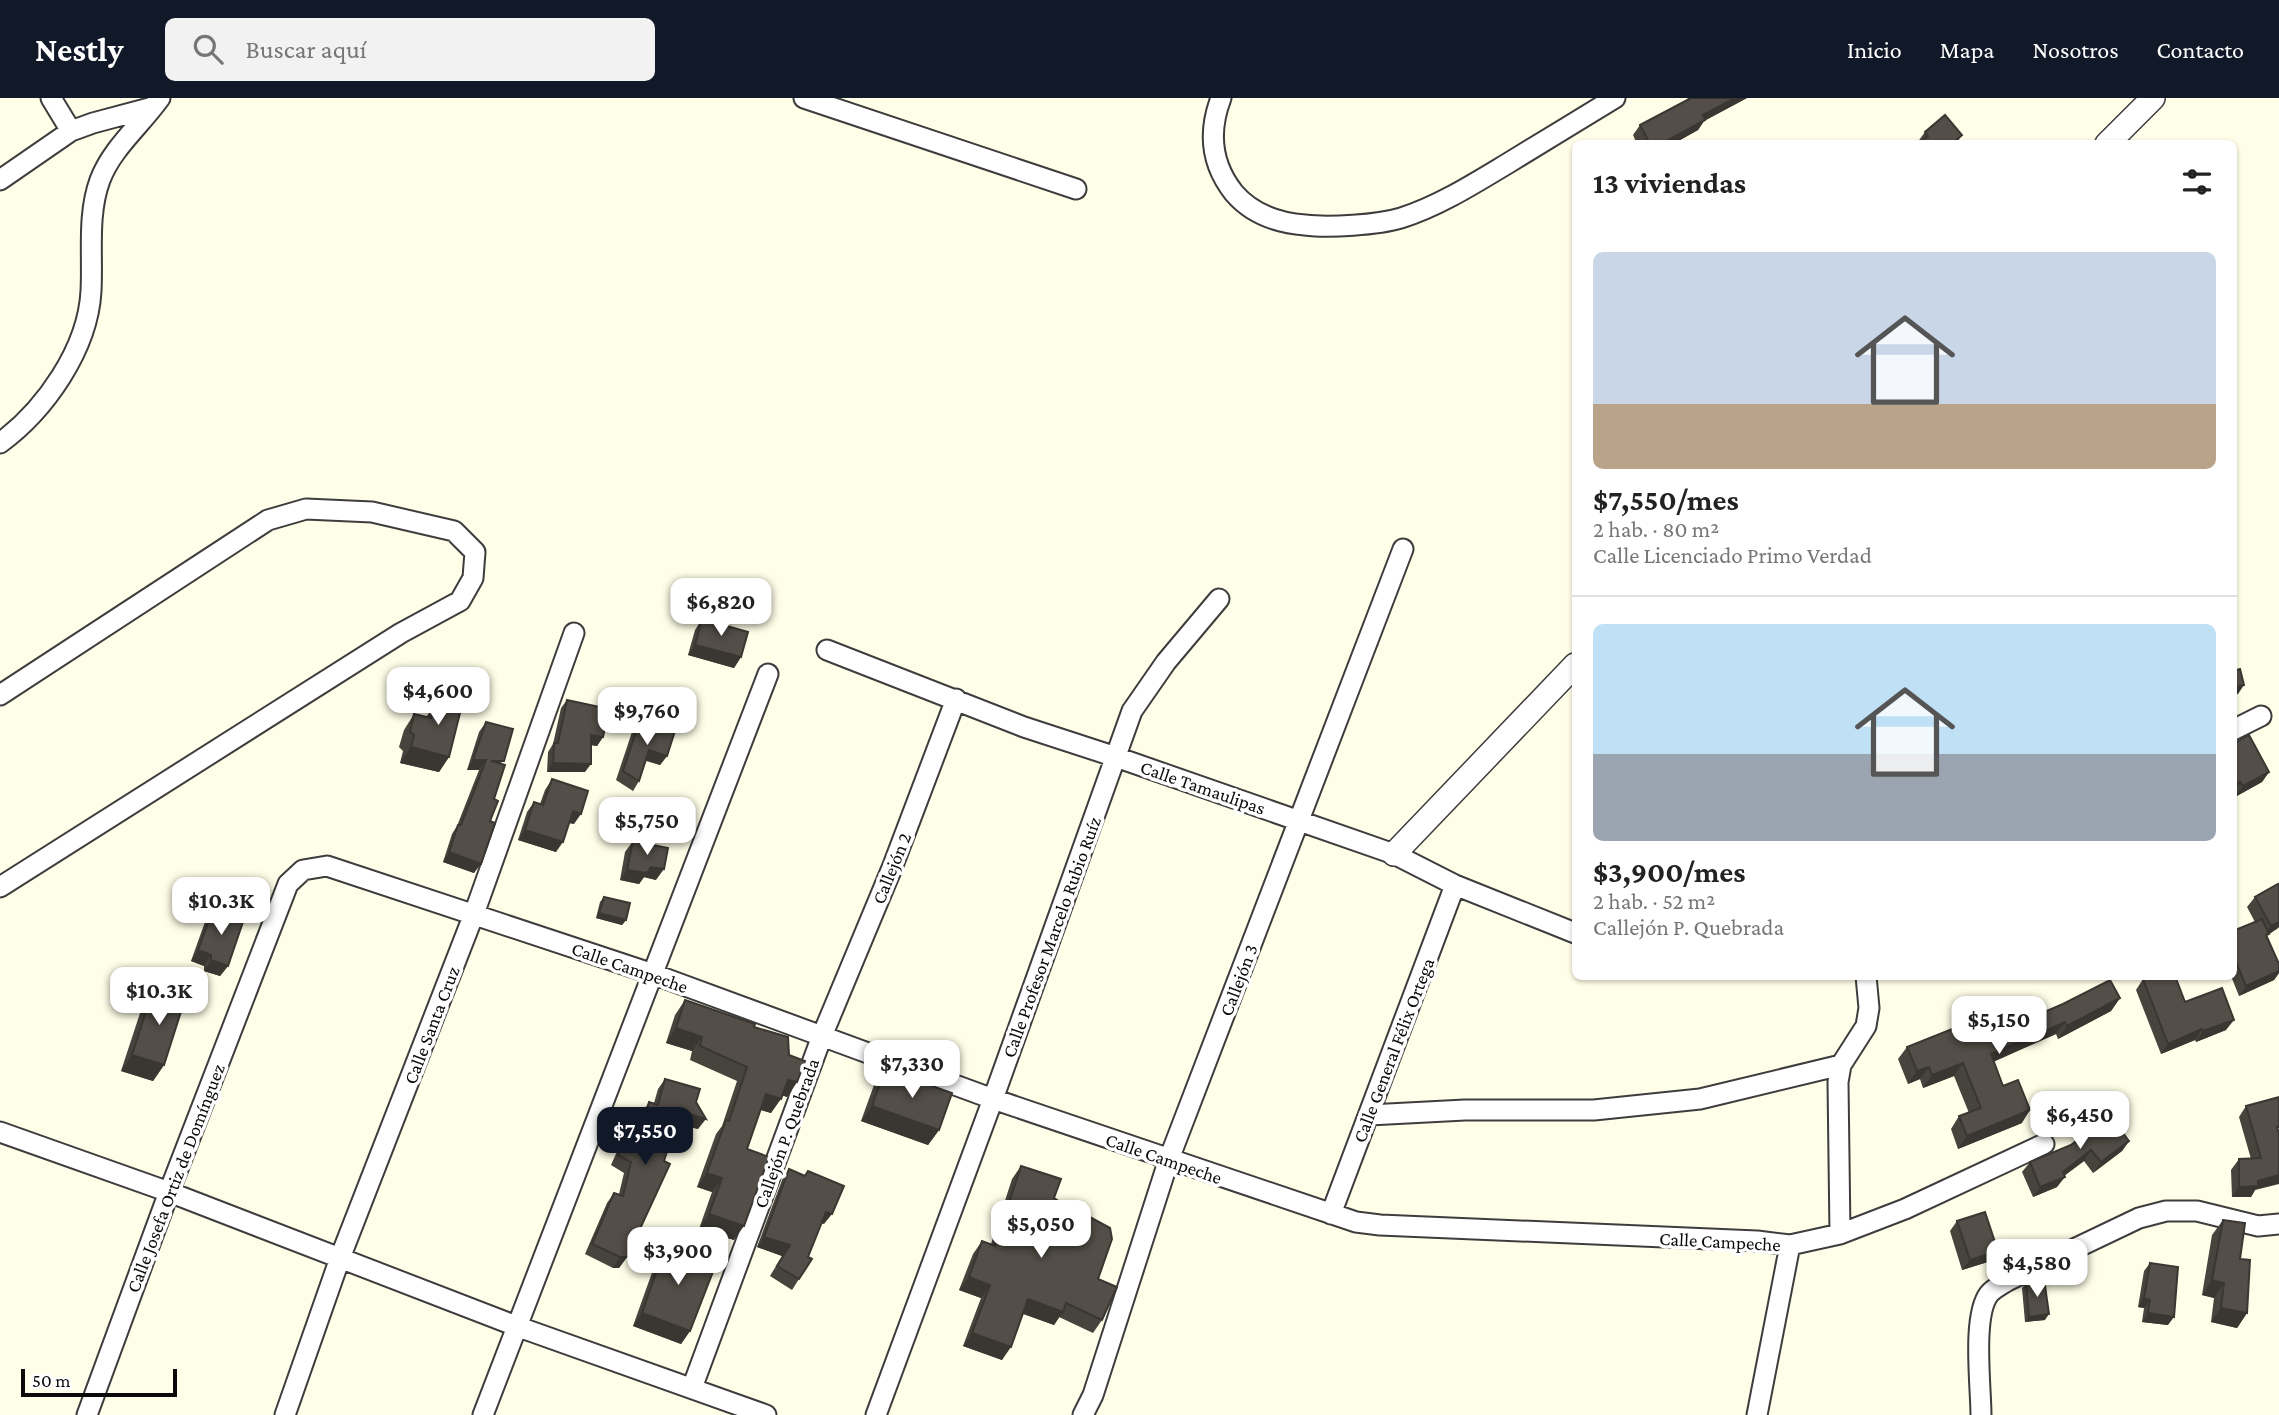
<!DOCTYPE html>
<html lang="es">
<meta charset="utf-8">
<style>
body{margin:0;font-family:"Crimson Pro",serif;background:#f2f2f2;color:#222;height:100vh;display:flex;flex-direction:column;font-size:26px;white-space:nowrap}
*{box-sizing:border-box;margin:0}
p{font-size:23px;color:#767676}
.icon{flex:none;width:38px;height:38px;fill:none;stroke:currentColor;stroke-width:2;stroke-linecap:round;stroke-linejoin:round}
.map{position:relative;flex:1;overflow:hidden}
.drawer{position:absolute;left:1572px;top:42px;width:665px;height:840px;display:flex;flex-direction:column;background:#fff;border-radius:10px;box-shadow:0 2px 5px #0004}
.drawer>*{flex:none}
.scale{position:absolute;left:21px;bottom:18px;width:156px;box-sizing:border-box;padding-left:7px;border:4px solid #0a0a0a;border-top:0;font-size:19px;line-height:24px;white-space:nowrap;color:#0a0a0a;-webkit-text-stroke:5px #fff;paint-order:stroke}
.price{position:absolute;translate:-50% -60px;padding:0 16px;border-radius:14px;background:#fff;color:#222;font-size:23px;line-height:46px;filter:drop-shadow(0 2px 4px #0008)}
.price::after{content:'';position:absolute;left:50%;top:42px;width:21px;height:16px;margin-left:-10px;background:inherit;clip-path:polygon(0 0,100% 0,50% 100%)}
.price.current{background:#111827;color:#fff}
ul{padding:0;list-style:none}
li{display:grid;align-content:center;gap:14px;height:371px;padding:0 21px}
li+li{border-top:2px solid #e0e0e0}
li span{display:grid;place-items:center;height:217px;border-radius:10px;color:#555}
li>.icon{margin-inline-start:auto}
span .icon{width:126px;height:126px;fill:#fffc;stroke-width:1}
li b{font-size:30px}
h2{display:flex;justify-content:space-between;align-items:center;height:84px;padding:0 21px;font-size:30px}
header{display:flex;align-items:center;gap:42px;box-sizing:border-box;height:98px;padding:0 35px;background:#111827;color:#fff}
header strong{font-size:33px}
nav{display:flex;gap:38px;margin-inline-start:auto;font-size:24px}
.search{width:490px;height:63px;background:#f2f2f2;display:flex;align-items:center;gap:18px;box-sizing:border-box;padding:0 24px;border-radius:10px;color:#767676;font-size:26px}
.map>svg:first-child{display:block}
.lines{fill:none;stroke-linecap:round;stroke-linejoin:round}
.minor-casing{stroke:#3d3d3d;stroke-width:23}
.tertiary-casing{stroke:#3d3d3d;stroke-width:26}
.minor{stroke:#fff;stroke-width:19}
.tertiary{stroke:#fff;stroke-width:23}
.wall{fill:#47433d}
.shaded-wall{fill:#3a3732}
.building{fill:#534e47;stroke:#3a3732;stroke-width:2}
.labels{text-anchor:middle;stroke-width:7;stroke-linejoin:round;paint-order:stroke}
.street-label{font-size:19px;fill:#0a0a0a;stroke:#fff}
</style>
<header>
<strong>Nestly</strong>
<div class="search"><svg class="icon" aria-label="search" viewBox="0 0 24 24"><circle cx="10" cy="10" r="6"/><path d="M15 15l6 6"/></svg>Buscar aquí</div>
<nav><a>Inicio</a><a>Mapa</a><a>Nosotros</a><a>Contacto</a></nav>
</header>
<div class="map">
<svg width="2279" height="1317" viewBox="0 0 2279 1317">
<rect width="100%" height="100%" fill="#fffee8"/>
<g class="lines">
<g class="minor-casing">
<path id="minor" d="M51,0L71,33
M804,0L1076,91
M1221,0C1208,34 1211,66 1234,95C1252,116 1279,125 1305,127C1328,130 1378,127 1401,120C1439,108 1475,85 1510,64C1545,43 1580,21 1615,0
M0,82L71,33L93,25L153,9
M0,345C45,312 88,251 91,193C93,157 87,117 100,82C112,50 141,27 160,0
M827,552L1024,629L1116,659L1394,756L1455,787L1575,835
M0,597L268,422L306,411L372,414L454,433L475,454L473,480L460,503L401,535L0,789
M2233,632L2261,618
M1369,1017L1465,1012H1594L1700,1001L1841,967
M0,1034L169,1094L516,1228L766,1317
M1331,1116L1455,787
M1840,1136L1838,984L1841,967L1866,928L1869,910L1866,878
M692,1290L822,938L892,770L956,601
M87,1317L169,1094L288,786L303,772L327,768L653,876L993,1001L1356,1124L1380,1127L1757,1143L1790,1147L1840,1136L1905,1111L2044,1046
M285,1317L340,1160L474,816L574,535
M483,1317L768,576
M876,1317L993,1001L1132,613L1166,564L1219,501
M1083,1317L1093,1297L1169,1061L1403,451
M1757,1317L1790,1147
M1981,1317C1981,1289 1972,1218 1989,1196C1993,1191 2001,1187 2007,1183L2139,1120L2166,1113H2197L2258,1128L2279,1126"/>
</g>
<g class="tertiary-casing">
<path id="tertiary" d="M2107,46L2153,0
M1394,756L1575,567"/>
</g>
<use href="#minor" class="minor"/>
<use href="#tertiary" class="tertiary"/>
</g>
<path class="wall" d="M1688,0H1747L1704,23L1698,32L1673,46H1637L1633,37L1640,27L1686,3Z
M1925,34L1962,37L1956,46H1918L1917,45Z
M702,521L741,559L734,570L688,557L695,532Z
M448,595L449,659L439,674L400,665L403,653L399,649L404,632L414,616L426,619L435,607L439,608Z
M567,602L603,639L597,648L591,647L585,674H547L548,654L553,646L561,610Z
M640,622L667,658L660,667L646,663L639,683L633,693L616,682L633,631Z
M486,624L502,666L490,723L474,775L443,764L452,736L457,728L479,672H467L479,634Z
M2233,646L2269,674L2262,684L2235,699L2233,694Z
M552,681L574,726L569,725L556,754L518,742L527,714L534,704L540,706L545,692Z
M633,743L656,782L644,779L639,786L620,782L625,754Z
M2279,788V829L2267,838L2279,866V875L2274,882L2239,898L2231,878H2233V833L2255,824L2247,809L2255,799Z
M604,799L626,822L622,827L596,820L600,804Z
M213,811L228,868L220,878L204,873V868L191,863L206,821Z
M2143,881L2226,932L2196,944L2195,942L2161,956L2136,892Z
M153,891L164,967L153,983L121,973L143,906Z
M2120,900L2111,913L2058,941L2056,936L1994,963L2003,988L2022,1025L1958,1051L1951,1031L1959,1018L1969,1015L1954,978L1923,990L1920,981L1908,986L1898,961L1907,949L1984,940Z
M685,902L754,929L789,957L797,984L787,999L782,997L771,1015L760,1012L747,1051L734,1142L699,1131L712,1094L697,1089L716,1036L722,1028L737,983L690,962L692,953L666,945L675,917Z
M885,971L939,1032L928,1047L861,1023L874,987Z
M665,981L696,1004L698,1031L679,1026L674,1033L627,1159L619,1170H613L585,1156L607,1105L614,1095L619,1096L624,1075L611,1067L623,1040L630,1030L637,1032L642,1015L649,1004L654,1005L658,991Z
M2279,999L2255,1092L2251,1099H2232L2231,1072L2239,1061H2251L2239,1019L2246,1008Z
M2129,1043L2122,1053L2093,1075L2084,1063L2064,1078L2057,1089L2033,1099L2022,1074L2030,1064Z
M1021,1068L1054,1100L1098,1181L1102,1222L1093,1235L1059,1219L1054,1227L1023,1216L1002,1262L963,1248L981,1200L959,1192L973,1156L982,1143L991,1146L1012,1081Z
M789,1071L824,1126L821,1125L799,1181L792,1192L770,1178L782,1158L757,1149L782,1082Z
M2223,1122L2240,1161L2247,1215L2237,1230L2211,1224L2214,1200L2202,1197L2212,1137Z
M1957,1123L1991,1163L1962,1172L1950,1133Z
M669,1138L685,1160L690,1233L681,1246L633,1228L660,1152Z
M2150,1165L2168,1227L2142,1224L2144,1210L2138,1209L2144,1173Z
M2026,1185L2045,1222L2025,1224L2022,1190Z"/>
<path class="shaded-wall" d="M1735,0H1747L1704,23L1698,32L1673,46H1661L1703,17Z
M695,547L741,559L734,570L688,557Z
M2244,587L2238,596L2233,598V590Z
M591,637L603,639L597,648L585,646Z
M411,649L449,659L439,674L400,665Z
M649,652L667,658L660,667L643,661Z
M473,662H486L479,672H467Z
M553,665L591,666L585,674H547Z
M2269,674L2262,684L2235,699L2243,688Z
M2240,684L2233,694V687Z
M573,713L581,716L574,726L566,724Z
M525,732L563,744L556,754L518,742Z
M449,754L481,766L474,775L443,764Z
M651,769L664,771L656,782L644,779Z
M627,772L647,775L639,786L620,782Z
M599,815L626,822L622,827L596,820Z
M2279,824V829L2277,831L2268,836L2262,846L2263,839L2271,828Z
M198,852L211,857L204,868L191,863Z
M211,862L228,868L220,878L204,873Z
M2279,873V875L2274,882L2239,898L2246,888Z
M2120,900L2111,913L2058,941L2067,928Z
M2234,922L2226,932L2196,944L2203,933Z
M2065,924L2056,936L1982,969L1991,956Z
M676,930L702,939L692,953L666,945Z
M2202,931L2195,942L2161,956L2168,946Z
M132,957L164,967L153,983L121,973Z
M1963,965L1954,978L1923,990L1932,977Z
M1929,969L1920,981L1908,986L1917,973Z
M788,982L797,984L787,999L778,996Z
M766,996L781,1001L771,1015L756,1010Z
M872,1008L939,1032L928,1047L861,1023Z
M2030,1012L2022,1025L1958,1051L1967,1038Z
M683,1014L706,1021L698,1031L679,1026L674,1033L670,1032Z
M2129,1043L2122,1053L2093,1075L2101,1064Z
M2091,1052L2084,1063L2061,1080L2065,1079L2057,1089L2033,1099L2040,1089L2063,1074Z
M707,1075L722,1080L712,1094L697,1089Z
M2279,1077V1086L2255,1092L2251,1099H2232L2239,1089Z
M826,1114L832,1116L824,1126L819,1124Z
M709,1116L744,1128L734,1142L699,1131Z
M764,1139L790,1147L782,1158L757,1149Z
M1998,1153L1991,1163L1962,1172L1970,1162Z
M620,1159H627L619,1170H613Z
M969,1179L990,1187L981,1200L959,1192Z
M2212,1182L2224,1185L2214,1200L2202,1197Z
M2144,1200L2150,1202L2144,1210L2138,1209Z
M1028,1201L1063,1214L1054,1227L1019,1214Z
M2221,1210L2247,1215L2237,1230L2211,1224Z
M642,1215L690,1233L681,1246L633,1228Z
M2148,1215L2174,1219L2168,1227L2142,1224Z
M2049,1216L2045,1222L2025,1224L2029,1219Z
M972,1235L1011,1249L1002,1262L963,1248Z"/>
<path class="building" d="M1691,0H1735L1703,17L1705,22L1661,46H1650L1640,27Z
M1945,17L1962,37L1951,46H1919L1928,38L1925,34Z
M702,521L748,534L741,559L695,547Z
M2240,571L2244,587L2233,590V573Z
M448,595L464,599L449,659L411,649L414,637L410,634L414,616L431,620L435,607L444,609Z
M567,602L609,611L603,639L591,637V666L553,665L554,645H558Z
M640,622L675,633L667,658L649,652L639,683L623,673Z
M486,624L513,631L504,663H491L505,667L494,701L498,703L490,723L495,725L481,766L449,754L458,727H461L486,662H473Z
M2249,637L2269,674L2243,688L2240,684L2233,687V646Z
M552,681L588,693L581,716L573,713L563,744L525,732L534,704L543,707Z
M633,743L668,750L664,771L651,769L647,775L627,772Z
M2278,786L2279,788V824L2271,828L2255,799Z
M604,799L630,805L626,822L599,815Z
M213,811L244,821L228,868L211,862V857L198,852Z
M2262,821L2269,836L2266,837L2279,866V873L2246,888L2233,857V833Z
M2150,878H2175L2185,904L2222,890L2234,922L2203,933L2202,931L2168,946L2143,881Z
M2110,882L2120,900L2067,928L2065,924L1991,956L2003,988L2018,982L2030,1012L1967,1038L1959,1018L1981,1010L1963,965L1932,977L1929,969L1917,973L1907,949L1977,921L1984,940L2063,906Z
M153,891L185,901L164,967L132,957Z
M685,902L755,926L754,929L788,939L789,957L805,963L797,984L788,982L781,1001L766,996L747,1051L769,1059L744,1128L709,1116L722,1080L707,1075L726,1022L729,1023L747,969L700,948L702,939L676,930Z
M885,971L952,995L939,1032L872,1008Z
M665,981L700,991L696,1004L706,1021L683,1014L681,1023L677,1022L664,1063L670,1066L627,1159H620L592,1146L614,1095L623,1098L631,1064L618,1057L630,1030L641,1033L649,1004L658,1007Z
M2279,999V1029H2277L2279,1035V1077L2258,1083V1088L2239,1089V1061L2261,1060L2246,1008Z
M2109,1017L2129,1043L2101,1064L2091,1052L2063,1074L2065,1079L2040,1089L2030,1064L2071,1047Z
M1021,1068L1061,1081L1054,1100L1085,1121L1088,1118L1110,1130L1112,1141L1098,1181L1117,1189L1102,1222L1066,1205L1063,1214L1028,1201L1011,1249L972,1235L990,1187L969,1179L982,1143L995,1148Z
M789,1071L805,1078L808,1073L844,1088L832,1116L826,1114L808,1159L812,1161L799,1181L777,1168L790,1147L764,1139Z
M1985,1114L1998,1153L1970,1162L1957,1123Z
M2223,1122L2245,1125L2240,1161L2250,1162L2247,1215L2221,1210L2224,1185L2212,1182Z
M669,1138L691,1146L685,1160L714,1171L690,1233L642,1215Z
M2150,1165L2178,1169L2174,1219L2148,1215L2150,1202L2144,1200Z
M2044,1181L2049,1216L2029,1219L2026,1185Z"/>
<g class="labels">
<g class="street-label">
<text transform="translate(1203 689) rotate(19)" y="7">Calle Tamaulipas</text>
<text transform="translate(891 770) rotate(-68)" y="7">Callejón 2</text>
<text transform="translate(1051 839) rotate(-70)" y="7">Calle Profesor Marcelo Rubio Ruíz</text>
<text transform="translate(630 869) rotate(19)" y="7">Calle Campeche</text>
<text transform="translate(1238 882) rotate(-69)" y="7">Callejón 3</text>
<text transform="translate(431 927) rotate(-69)" y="7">Calle Santa Cruz</text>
<text transform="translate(1393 952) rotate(-69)" y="7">Calle General Félix Ortega</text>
<text transform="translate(786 1035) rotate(-70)" y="7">Callejón P. Quebrada</text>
<text transform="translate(1164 1060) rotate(19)" y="7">Calle Campeche</text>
<text transform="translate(175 1080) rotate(-69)" y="7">Calle Josefa Ortiz de Domínguez</text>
<text transform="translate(1720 1143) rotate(3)" y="7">Calle Campeche</text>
</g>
</g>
</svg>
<div class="scale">50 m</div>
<b class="price" style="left:721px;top:540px">$6,820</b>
<b class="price" style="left:438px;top:629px">$4,600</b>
<b class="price" style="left:647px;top:649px">$9,760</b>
<b class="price" style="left:647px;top:759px">$5,750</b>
<b class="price" style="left:221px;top:839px">$10.3K</b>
<b class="price" style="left:159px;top:929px">$10.3K</b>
<b class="price" style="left:1999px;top:958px">$5,150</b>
<b class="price" style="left:912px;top:1002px">$7,330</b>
<b class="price" style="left:2080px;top:1053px">$6,450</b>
<b class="price current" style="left:645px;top:1069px">$7,550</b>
<b class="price" style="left:1041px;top:1162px">$5,050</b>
<b class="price" style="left:678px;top:1189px">$3,900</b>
<b class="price" style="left:2037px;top:1201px">$4,580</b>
<section class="drawer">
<h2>13 viviendas<svg class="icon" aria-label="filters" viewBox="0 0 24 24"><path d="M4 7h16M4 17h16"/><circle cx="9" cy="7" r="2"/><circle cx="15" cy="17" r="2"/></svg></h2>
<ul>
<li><span style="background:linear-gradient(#c9d6e8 70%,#b9a48a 0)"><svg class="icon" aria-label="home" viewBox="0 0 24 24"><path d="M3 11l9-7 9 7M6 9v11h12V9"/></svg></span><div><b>$7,550/mes</b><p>2 hab. · 80 m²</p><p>Calle Licenciado Primo Verdad</p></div></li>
<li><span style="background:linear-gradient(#bfe0f5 60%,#9aa5b1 0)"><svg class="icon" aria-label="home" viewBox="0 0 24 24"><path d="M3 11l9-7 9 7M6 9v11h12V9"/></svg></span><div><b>$3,900/mes</b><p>2 hab. · 52 m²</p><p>Callejón P. Quebrada</p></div></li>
</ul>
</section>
</div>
